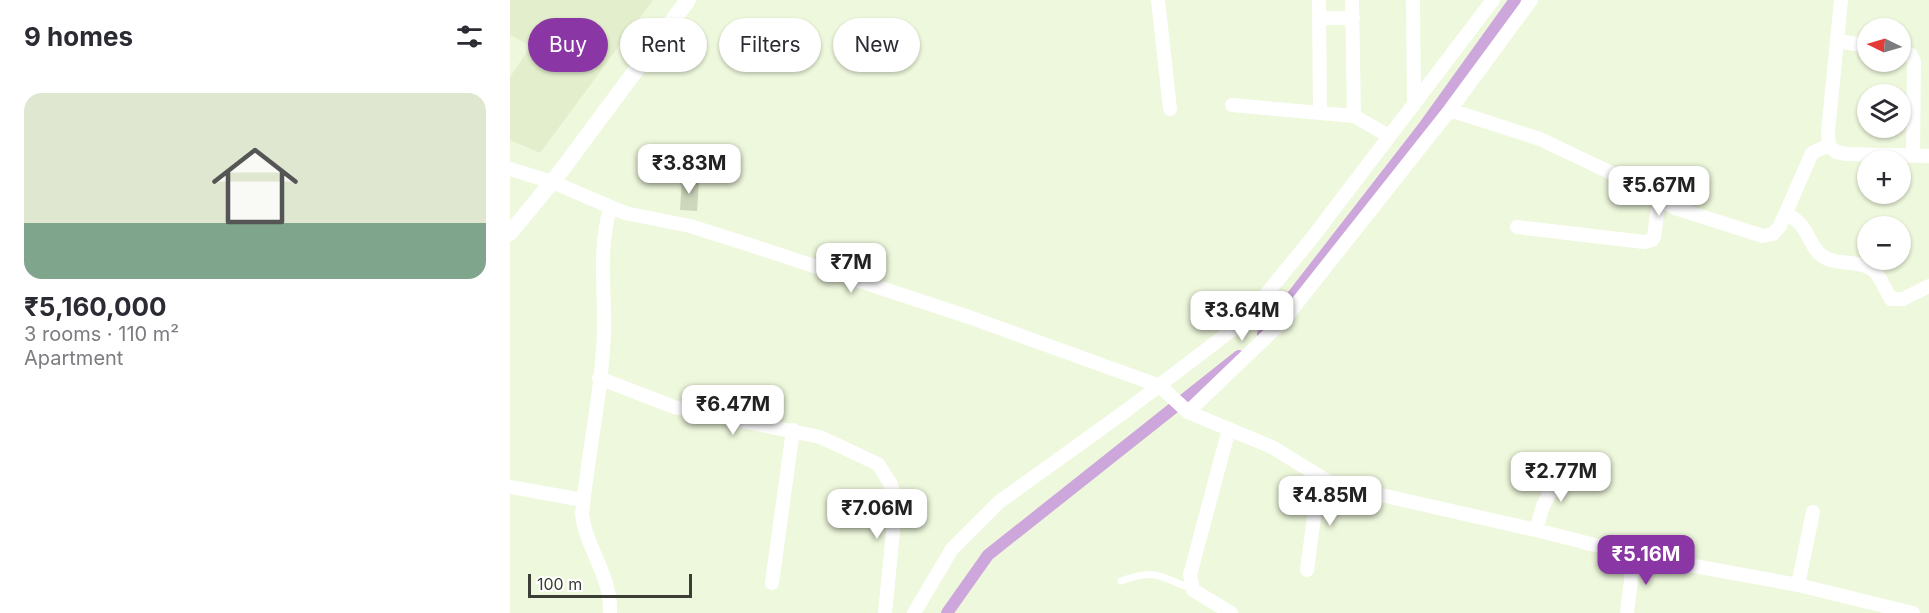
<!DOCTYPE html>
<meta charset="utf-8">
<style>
body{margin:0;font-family:Inter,sans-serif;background:#f2f2f3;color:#2b2b33;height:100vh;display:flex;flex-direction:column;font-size:22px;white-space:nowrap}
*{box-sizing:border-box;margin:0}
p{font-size:20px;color:#7c7c81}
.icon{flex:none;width:33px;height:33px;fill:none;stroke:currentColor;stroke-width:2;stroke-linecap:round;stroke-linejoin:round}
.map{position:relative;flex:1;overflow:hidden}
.sheet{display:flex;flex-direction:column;background:#fff;width:510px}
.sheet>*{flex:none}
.banner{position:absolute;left:18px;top:18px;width:570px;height:54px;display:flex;gap:12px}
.needle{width:39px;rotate:275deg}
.controls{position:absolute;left:1347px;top:18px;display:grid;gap:12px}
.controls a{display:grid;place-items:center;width:54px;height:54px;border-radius:50%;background:#fff;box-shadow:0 2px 4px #0004;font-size:30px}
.scale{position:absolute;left:18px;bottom:15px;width:164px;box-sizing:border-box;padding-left:6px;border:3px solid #3b3e34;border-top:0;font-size:16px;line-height:21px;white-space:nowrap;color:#3b3e34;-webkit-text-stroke:4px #fff;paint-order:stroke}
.price{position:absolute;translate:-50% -51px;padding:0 14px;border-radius:12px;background:#fff;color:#222;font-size:20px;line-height:39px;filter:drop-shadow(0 2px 3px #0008)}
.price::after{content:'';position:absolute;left:50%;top:36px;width:18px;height:14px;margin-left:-9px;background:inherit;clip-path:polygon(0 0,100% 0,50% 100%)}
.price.selected{background:#8a36a4;color:#fff}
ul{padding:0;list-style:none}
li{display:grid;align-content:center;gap:12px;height:318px;padding:0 24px}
li span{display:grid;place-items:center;height:186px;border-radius:18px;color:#555}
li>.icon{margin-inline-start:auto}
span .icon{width:108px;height:108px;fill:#fffc;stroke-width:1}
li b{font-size:26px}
h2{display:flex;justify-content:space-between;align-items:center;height:72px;padding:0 24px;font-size:26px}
.tag{padding:0 21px;border-radius:27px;background:#fff;box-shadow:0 2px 4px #0004;font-size:21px;line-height:54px}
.tag.selected{background:#8a36a4;color:#fff}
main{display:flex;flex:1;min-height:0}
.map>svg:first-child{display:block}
.built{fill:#e3efcc}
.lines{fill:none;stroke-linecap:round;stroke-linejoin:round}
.canal{stroke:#cda6db;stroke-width:12}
.building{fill:#cdd7bc}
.service{stroke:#fff;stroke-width:7}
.minor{stroke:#fff;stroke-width:14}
.tertiary{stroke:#fff;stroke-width:16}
</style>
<main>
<section class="sheet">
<h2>9 homes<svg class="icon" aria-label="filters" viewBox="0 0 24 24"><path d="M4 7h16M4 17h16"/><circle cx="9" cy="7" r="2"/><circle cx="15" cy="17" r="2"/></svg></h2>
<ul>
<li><span style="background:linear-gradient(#dfe7d0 70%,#7fa58c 0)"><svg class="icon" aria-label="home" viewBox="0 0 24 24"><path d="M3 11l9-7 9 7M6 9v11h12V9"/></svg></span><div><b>₹5,160,000</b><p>3 rooms · 110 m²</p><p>Apartment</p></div></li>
</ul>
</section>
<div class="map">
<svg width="1419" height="613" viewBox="0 0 1419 613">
<rect width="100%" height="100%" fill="#eef8dc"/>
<path class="built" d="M0,0H143L30,153L0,140V77L21,46L0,35Z"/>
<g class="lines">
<path class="canal" d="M753,334L913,128L1005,0
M437,613L478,555L729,356"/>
</g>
<path class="building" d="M172,179L189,181L187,211L170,210Z"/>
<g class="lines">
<path class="service" d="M611,581C646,568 649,576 682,589"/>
<path class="minor" d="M648,0L660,109
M809,0L810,111
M842,0L844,116
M903,0L904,105
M1331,0L1318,132L1319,145L1326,152L1337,154L1419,156
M809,18H843
M1328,41L1358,46
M1390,52L1401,55L1404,62L1403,155
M722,105L844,116L879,136
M940,110L1030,139L1135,189L1165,208L1253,236L1263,234L1270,226L1302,153L1319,145
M0,169L42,182L115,213L180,226L237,244L459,317L650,386L678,412L762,447L822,484L1026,530L1124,555L1288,585L1403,613
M1276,213C1302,228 1296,243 1311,255C1327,268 1353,257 1367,274C1372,281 1376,291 1381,299H1393L1419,286
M1007,227L1134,242L1142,240L1144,237L1149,199
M89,378L164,407L310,437L368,464L380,483L386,501L375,613
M678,412L773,321L940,110L1021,0
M719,429L680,575L683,590L721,613
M0,487L73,500
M1026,530L1033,506L1053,467L1076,473
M797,570L809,479
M262,583L283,430
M1288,585L1303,512
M100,613C102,576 76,549 72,514C78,453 92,392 94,331C95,287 88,252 100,208
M404,613L442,549L489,502L617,410L735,320L802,238L983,0
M1117,613L1124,555"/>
<path class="tertiary" d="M0,233L51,171L178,0"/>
</g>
</svg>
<div class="controls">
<a><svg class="needle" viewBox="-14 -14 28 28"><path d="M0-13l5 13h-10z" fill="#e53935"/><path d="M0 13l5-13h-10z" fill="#7c7c81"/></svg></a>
<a><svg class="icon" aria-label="layers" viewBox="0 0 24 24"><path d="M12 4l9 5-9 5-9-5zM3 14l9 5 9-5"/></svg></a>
<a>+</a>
<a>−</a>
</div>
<div class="scale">100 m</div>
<b class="price" style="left:179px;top:195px">₹3.83M</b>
<b class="price" style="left:1149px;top:217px">₹5.67M</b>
<b class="price" style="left:341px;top:294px">₹7M</b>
<b class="price" style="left:732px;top:342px">₹3.64M</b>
<b class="price" style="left:223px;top:436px">₹6.47M</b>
<b class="price" style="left:1051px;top:503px">₹2.77M</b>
<b class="price" style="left:820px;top:527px">₹4.85M</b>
<b class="price" style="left:367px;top:540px">₹7.06M</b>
<b class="price selected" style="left:1136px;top:586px">₹5.16M</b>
<div class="banner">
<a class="tag selected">Buy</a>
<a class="tag">Rent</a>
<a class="tag">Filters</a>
<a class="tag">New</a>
</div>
</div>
</main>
